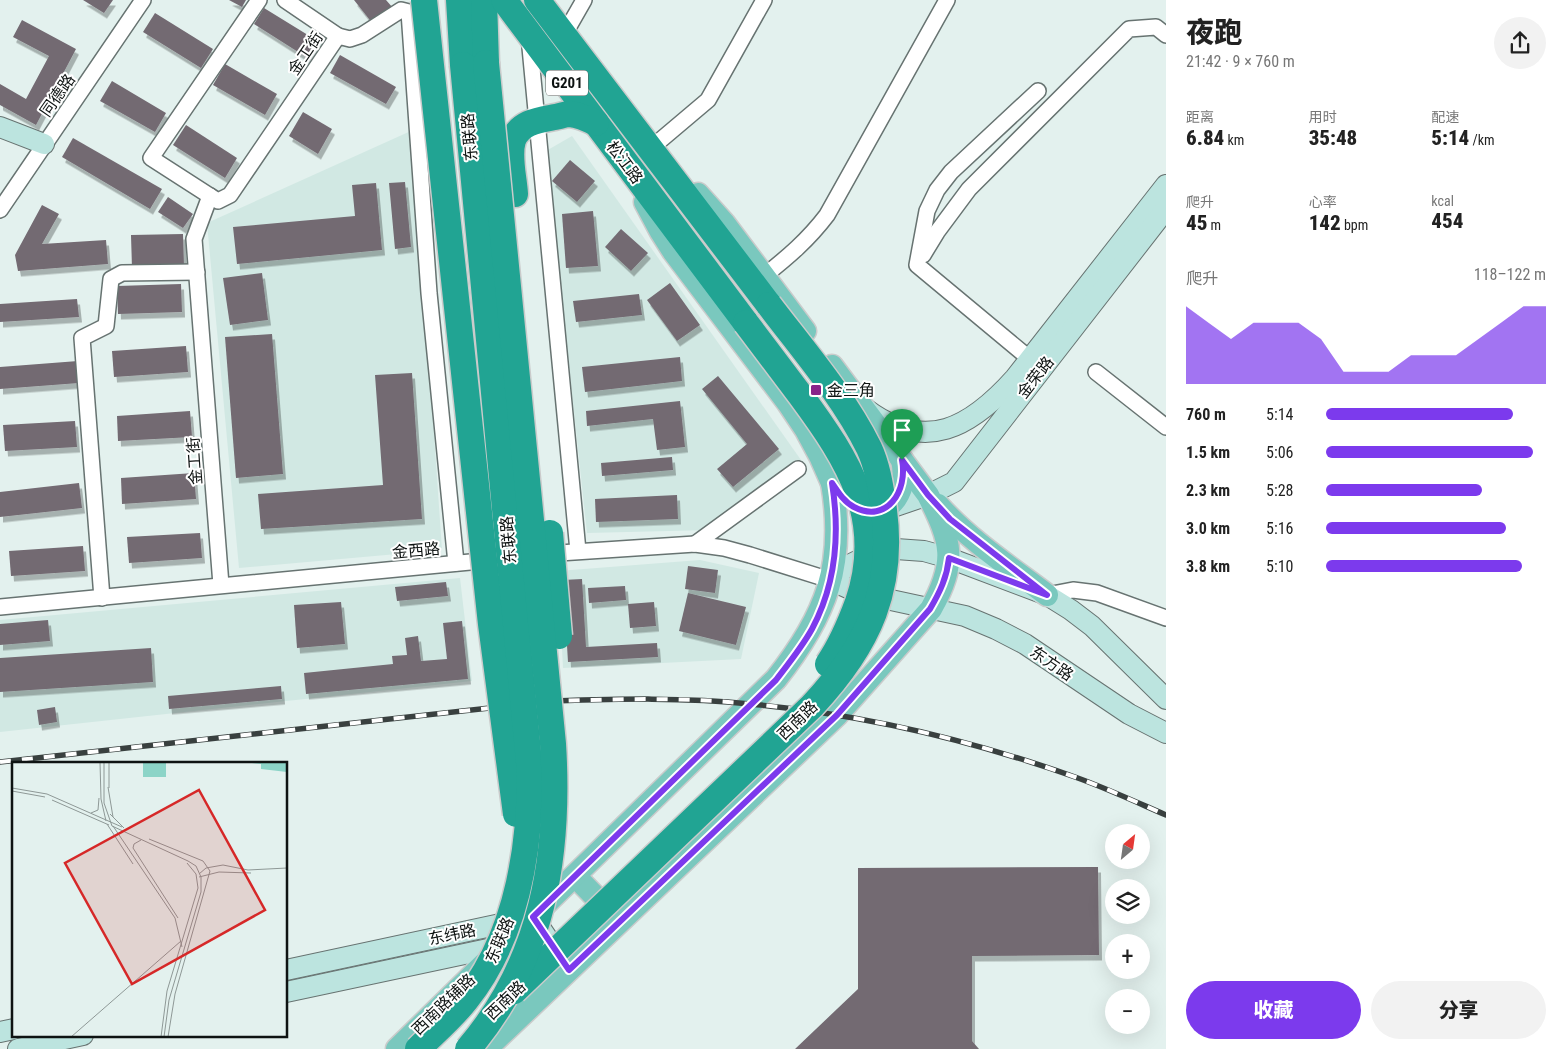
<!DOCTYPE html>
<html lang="zh">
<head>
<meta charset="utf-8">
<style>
	body { margin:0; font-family:"Roboto Condensed","Noto Sans SC",sans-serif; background:#f2f2f2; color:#222; height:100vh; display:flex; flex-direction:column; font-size:19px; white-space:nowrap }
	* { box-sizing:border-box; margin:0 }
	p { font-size:16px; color:#767676 }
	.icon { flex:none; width:28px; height:28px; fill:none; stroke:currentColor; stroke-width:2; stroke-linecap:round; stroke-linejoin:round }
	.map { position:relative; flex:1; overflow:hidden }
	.panel { display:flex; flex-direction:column; background:#fff; width:400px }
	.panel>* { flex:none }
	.needle { width:32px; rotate:29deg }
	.tools { position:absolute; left:1105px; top:824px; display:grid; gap:10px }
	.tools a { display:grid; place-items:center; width:45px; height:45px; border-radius:50%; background:#fff; box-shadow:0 5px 20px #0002; font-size:25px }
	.pin { position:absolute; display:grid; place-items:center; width:42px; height:42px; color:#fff; margin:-51px -21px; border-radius:50% 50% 50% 0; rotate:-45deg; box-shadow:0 0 5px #0007 }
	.pin .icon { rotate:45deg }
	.round { display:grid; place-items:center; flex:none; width:52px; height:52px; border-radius:26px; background:#f2f2f2 }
	.head { display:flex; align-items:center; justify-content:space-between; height:85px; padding:0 20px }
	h1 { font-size:28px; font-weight:800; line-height:38px }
	.metrics { display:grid; grid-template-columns:repeat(3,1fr); gap:8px; height:85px; padding:5px 20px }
	.metrics div { display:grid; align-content:center }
	.metrics b { font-size:21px; font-weight:800 }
	.metrics small { font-size:14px; font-weight:400 }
	.metrics p { font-size:14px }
	.chart { height:140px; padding:10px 20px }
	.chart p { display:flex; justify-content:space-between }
	.chart svg { width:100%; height:90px; margin-top:5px; fill:#7c3aed; opacity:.7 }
	.primary-button { display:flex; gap:10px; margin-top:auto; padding:10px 20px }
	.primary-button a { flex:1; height:58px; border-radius:30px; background:#7c3aed; color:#fff; font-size:20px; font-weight:800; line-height:58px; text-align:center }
	.primary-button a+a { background:#f2f2f2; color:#222 }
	ul { padding:0 20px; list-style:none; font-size:16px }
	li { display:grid; grid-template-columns:80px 60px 1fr; align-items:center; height:38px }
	li i { height:12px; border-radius:6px; background:#7c3aed }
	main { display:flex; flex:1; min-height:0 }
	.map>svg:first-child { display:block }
	.built { fill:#d1e8e3 }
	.building { fill:#736a72; filter:url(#shadow) }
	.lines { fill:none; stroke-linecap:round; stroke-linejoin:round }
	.street-casing { stroke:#677371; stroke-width:18 }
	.secondary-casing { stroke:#677371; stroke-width:22 }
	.primary-casing { stroke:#cacbcb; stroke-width:25 }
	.highway-casing { stroke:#cacbcb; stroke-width:29 }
	.street { stroke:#fff; stroke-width:15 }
	.secondary { stroke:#bce4df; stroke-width:20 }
	.primary { stroke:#7ac8be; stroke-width:22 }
	.highway { stroke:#21a493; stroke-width:26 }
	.rail-casing { stroke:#39403f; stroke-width:5.5 }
	.rail { stroke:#fff; stroke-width:4; stroke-dasharray:11; stroke-linecap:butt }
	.highway-bridge-casing { stroke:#cacbcb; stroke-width:29; stroke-linecap:butt }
	.highway-bridge { stroke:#21a493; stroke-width:26 }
	.route-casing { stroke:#fff; stroke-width:10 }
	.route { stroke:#7c3aed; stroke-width:6 }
	.poi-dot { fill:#89238a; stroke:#fff; stroke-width:2 }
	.labels { text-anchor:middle; stroke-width:4; stroke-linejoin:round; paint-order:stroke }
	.shield { fill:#fff; stroke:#565a59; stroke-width:1 }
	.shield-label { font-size:15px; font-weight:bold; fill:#0e1312 }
	.street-label { font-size:16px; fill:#0e1312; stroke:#fff }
	.poi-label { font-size:16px; fill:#0e1312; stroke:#fff; text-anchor:start }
	.inset-road { fill:none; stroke:#8e9896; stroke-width:1 }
	.view { fill:#d62828; fill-opacity:0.15; stroke:#d62828; stroke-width:2.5 }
	.inset-edge { fill:none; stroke:#0e1312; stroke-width:2.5 }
</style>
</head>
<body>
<main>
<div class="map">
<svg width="1166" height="1049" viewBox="0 0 1166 1049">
	<defs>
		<filter id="shadow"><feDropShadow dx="3" dy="5.5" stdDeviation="0" flood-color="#0004"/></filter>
	</defs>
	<rect width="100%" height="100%" fill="#e3f1ee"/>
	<g class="built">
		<polygon points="413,130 442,550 239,568 207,223"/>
		<polygon points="572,136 801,460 710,530 587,533 546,151"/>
		<polygon points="700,560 759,573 741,659 563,668 558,571"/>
		<polygon points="460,578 472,681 0,732 0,620"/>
	</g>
	<g class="building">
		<polygon points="83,0 113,0 104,13"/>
		<polygon points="229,0 246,0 242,7"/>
		<polygon points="354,0 386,0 393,8 373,24"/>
		<polygon points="264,8 316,40 306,57 254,24"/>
		<polygon points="155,13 213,49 201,68 143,32"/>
		<polygon points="22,20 76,49 36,125 0,105 0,84 26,99 49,56 13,37"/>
		<polygon points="340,55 396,87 386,104 330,73"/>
		<polygon points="225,64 277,94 265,115 213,85"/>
		<polygon points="112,81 166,113 155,132 100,101"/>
		<polygon points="303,112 332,129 318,154 289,136"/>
		<polygon points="186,125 237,158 225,178 173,145"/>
		<polygon points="73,138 162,189 150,209 62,157"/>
		<polygon points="570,160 595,181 577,202 552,181"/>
		<polygon points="405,182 411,247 395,249 389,183"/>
		<polygon points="376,183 382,250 237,264 233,227 355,216 352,185"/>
		<polygon points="168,197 193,214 183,228 158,212"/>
		<polygon points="42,205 59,214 42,244 106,240 108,264 18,271 15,255"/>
		<polygon points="593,211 598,266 566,268 562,214"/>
		<polygon points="621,229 648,253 631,271 605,247"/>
		<polygon points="183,234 184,267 132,268 131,235"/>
		<polygon points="262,273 268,320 230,325 223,278"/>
		<polygon points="670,283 700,325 677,341 647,300"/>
		<polygon points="181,284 182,312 118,314 117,286"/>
		<polygon points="639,294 642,315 576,322 573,301"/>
		<polygon points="77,299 79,317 0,322 0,304"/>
		<polygon points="272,334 283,474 236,478 225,337"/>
		<polygon points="186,346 188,372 114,377 112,351"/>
		<polygon points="680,357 682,381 585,392 582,367"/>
		<polygon points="78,361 79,383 0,389 0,367"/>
		<polygon points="412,373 422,519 261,529 258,494 383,485 375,375"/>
		<polygon points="718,376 779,449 733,487 717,469 747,444 702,389"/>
		<polygon points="680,401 685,447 657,450 653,419 587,426 586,411"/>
		<polygon points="190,411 192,437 118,441 117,416"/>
		<polygon points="75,421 77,447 5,451 3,425"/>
		<polygon points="672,457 673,470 602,476 601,463"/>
		<polygon points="194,473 196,499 122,504 121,478"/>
		<polygon points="79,483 82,508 0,517 0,492"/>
		<polygon points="677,495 678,519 596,522 595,499"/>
		<polygon points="200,533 202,558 129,563 127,537"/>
		<polygon points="83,546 85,571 11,576 9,551"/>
		<polygon points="688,566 718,570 715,593 685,589"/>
		<polygon points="582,579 586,647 657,643 658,657 568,662 563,580"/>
		<polygon points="446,582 448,596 397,601 395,587"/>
		<polygon points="625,586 626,600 589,603 588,588"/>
		<polygon points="688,593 746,607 736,645 679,631"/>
		<polygon points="341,602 345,644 297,648 294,605"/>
		<polygon points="654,602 656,626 630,628 628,604"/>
		<polygon points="48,620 50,641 0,645 0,624"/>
		<polygon points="462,621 468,679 306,694 304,673 393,664 392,656 407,655 405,638 418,636 421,661 447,659 443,623"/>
		<polygon points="151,648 153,682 0,692 0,658"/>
		<polygon points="281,686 282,699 169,709 168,696"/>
		<polygon points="55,707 57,722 39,725 37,710"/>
		<polygon points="1098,867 1099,955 972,956 972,1041 979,1049 795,1049 858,989 858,868"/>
	</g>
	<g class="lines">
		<defs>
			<g id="street">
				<polyline points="285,0 338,36"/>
				<polyline points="564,35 584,0"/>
				<polyline points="529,37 578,551"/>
				<polyline points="650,149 708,100 764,0"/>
				<polyline points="210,196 151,158 259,0"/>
				<polyline points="0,210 143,0"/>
				<polyline points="923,255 937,232 969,189 1129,29 1156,27 1166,35"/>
				<path d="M764 276C788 257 808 240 827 215L947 0"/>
				<polyline points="1030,359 917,265 927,211 937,190 951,172 1038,91"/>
				<polyline points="1096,372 1166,427"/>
				<polyline points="695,544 798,469"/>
				<polyline points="544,554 695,544 724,548 750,555 830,580"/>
				<polyline points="221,585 194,239 210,196 218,201 230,195 338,36 350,39 362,35 401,10 409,12 429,293 456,563"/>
				<polyline points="1047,595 1073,590 1097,593 1166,618"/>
				<polyline points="102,598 82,338 106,326 111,279 122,273 197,272"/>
				<polyline points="0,607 491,560"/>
			</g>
			<g id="secondary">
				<polyline points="0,127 44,144"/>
				<path d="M866 409C926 454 971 427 1015 378L1166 185"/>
				<polyline points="881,511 928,495 954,482 1166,209"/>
				<polyline points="1166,699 1092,626 1071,610 1047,595 949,558 924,551 896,549 871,554 851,564 830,580 850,589 877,597 965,616 996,629 1025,644 1129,714 1166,733"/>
				<polyline points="286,970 533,917 564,963"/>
				<polyline points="286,992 502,946 507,948"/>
				<polyline points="0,1032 14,1029"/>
				<polyline points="18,1049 83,1035"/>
			</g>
			<g id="primary">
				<polyline points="698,194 724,223 805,331"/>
				<polyline points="645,202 661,232 673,251 788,403 806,430 820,456 832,483 840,494"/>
				<path d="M938 505C969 540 1010 567 1047 595"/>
				<path d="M871 511C898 512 907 482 902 460"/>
				<polyline points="575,876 616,918"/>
				<path d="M397 1049 776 679C826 616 846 565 832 483"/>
				<path d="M486 1049 837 715 931 609C957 562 952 542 928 495L832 366"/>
			</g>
			<g id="highway">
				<polyline points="459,0 463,65"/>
				<polyline points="484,0 486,63"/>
				<polyline points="504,0 746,323"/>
				<polyline points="537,0 769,305"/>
				<path d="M515 194C514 177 508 156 513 140 520 122 539 120 555 117 560 116 566 114 570 114 579 115 588 119 596 123"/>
			</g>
		</defs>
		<use href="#street" class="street-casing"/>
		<use href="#secondary" class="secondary-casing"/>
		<use href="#primary" class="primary-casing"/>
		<use href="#highway" class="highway-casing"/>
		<use href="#street" class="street"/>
		<use href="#secondary" class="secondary"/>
		<use href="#primary" class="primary"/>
		<use href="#highway" class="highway"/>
		<defs>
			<path id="rail" d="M0 762 553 701C619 699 685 697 750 704 861 714 971 740 1075 777 1106 788 1136 802 1166 815"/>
		</defs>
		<use href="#rail" class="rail-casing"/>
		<use href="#rail" class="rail"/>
		<defs>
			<g id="highway-bridge">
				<polyline points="424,0 491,624 516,814"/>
				<path d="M746 323C765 348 783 372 801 396 849 461 886 519 858 602 850 624 841 645 828 664"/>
				<polyline points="550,533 559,636"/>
				<path d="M514 991 812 706C869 645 896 587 883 503 880 484 877 465 869 448 843 396 804 351 769 305"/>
				<path d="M418 1049C434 1033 452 1018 466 1000 516 937 530 851 530 773L463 65"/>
				<path d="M468 1049C543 961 560 856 553 744L486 63"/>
			</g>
		</defs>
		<use href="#highway-bridge" class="highway-bridge-casing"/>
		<use href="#highway-bridge" class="highway-bridge"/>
	</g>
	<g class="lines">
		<defs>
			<path id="route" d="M902 460 928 495 950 519 1047 595 949 558C947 577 940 592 930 609L837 715 569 970 533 917 776 680C789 663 802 647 812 629 836 584 840 533 832 483 838 492 844 502 854 507 887 524 908 491 902 460Z"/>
		</defs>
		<use href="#route" class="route-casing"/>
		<use href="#route" class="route"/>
	</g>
	<rect class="poi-dot" x="810" y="384" width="12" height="12" rx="2.5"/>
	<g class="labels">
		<rect class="shield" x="546" y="70.5" width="42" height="25" rx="4"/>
		<g class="shield-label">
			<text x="567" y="88">G201</text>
		</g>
		<g class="street-label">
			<text transform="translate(305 53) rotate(-56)" y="6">金工街</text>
			<text transform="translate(57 95) rotate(-55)" y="6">同德路</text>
			<text transform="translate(469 137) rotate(-95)" y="6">东联路</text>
			<text transform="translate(625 162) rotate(53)" y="6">松江路</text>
			<text transform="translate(1035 377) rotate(-52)" y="6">金荣路</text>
			<text transform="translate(194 461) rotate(-94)" y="6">金工街</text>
			<text transform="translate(508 540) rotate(-95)" y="6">东联路</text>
			<text transform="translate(416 550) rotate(-5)" y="6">金西路</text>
			<text transform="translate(1052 663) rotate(34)" y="6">东方路</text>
			<text transform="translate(797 720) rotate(-44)" y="6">西南路</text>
			<text transform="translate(452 934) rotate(-12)" y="6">东纬路</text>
			<text transform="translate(499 940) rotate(-67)" y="6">东联路</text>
			<text transform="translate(505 1000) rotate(-44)" y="6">西南路</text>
			<text transform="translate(443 1004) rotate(-44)" y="6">西南路辅路</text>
		</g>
		<g class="poi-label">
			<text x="827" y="396">金三角</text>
		</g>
	</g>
	<g transform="translate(12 762)">
		<rect width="275" height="275" fill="#e3f1ee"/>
		<path d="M131 0 154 1V15H131ZM275 0V10L249 7V2L240 1Z" fill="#8cd4c7"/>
		<path class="inset-road" d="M88 0 89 37 94 59M92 0V41L100 64 176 99 184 104 189 115V130L157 238 152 275M96 25 101 55M0 26 35 32 110 65M97 26V0M0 29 33 35M40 38 97 63M79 51 86 48 87 36M98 52 112 66M95 62 121 102M101 64 163 156 170 185M137 77 191 99 198 109 163 232 156 275M129 78 122 82 121 86 166 156M187 112 194 106 211 103 236 108 275 106M187 115 207 110 239 111M59 275 169 179M149 275 155 229 186 126 184 112 175 101"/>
		<path class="view" d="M187 28 253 148 120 222 53 101Z"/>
		<rect width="275" height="275" class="inset-edge"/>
	</g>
</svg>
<div class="tools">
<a><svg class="needle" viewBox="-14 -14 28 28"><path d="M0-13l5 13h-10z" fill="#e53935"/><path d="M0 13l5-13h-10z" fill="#767676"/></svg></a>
<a><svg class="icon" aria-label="layers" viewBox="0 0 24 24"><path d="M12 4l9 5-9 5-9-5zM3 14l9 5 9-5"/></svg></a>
<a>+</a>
<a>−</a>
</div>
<div class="pin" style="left:902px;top:460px;background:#1e9e55"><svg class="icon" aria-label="arrive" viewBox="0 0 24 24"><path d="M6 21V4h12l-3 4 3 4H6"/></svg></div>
</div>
<section class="panel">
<div class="head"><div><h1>夜跑</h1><p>21:42 · 9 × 760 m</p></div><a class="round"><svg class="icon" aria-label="share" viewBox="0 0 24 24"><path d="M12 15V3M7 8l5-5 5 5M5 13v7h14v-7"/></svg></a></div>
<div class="metrics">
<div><p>距离</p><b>6.84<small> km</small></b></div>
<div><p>用时</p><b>35:48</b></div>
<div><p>配速</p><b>5:14<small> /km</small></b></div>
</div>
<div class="metrics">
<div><p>爬升</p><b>45<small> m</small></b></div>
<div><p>心率</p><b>142<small> bpm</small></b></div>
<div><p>kcal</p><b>454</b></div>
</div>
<div class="chart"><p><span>爬升</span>118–122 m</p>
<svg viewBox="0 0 160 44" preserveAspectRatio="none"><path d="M0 44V6L10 14L20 22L30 14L40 14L50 14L60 22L70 38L80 38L90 38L100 30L110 30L120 30L130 22L140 14L150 6L160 6V44z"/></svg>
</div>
<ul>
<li><b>760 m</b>5:14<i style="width:85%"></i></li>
<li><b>1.5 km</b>5:06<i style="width:94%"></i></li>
<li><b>2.3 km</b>5:28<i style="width:71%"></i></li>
<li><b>3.0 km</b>5:16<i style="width:82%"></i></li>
<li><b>3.8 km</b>5:10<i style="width:89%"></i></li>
</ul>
<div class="primary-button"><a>收藏</a><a>分享</a></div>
</section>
</main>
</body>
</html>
